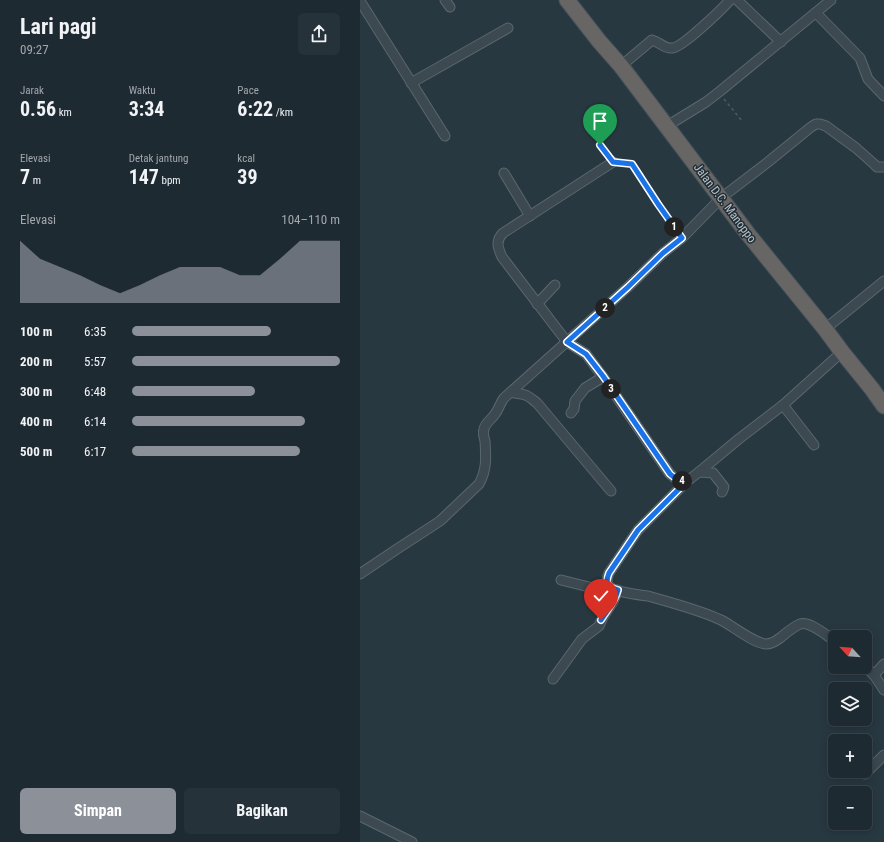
<!DOCTYPE html>
<html lang="id">
<head>
<meta charset="utf-8">
<style>
	body { margin:0; font-family:"Roboto Condensed",sans-serif; background:#263239; color:#f1f3f6; height:100vh; display:flex; flex-direction:column; font-size:15px; white-space:nowrap }
	* { box-sizing:border-box; margin:0 }
	p { font-size:13px; color:#a1a7ab }
	.icon { flex:none; width:22px; height:22px; fill:none; stroke:currentColor; stroke-width:2; stroke-linecap:round; stroke-linejoin:round }
	.map { position:relative; flex:1; overflow:hidden }
	.details { display:flex; flex-direction:column; background:#1e2a31; width:360px }
	.details>* { flex:none }
	.needle { width:26px; rotate:296deg }
	.controls { position:absolute; left:468px; top:630px; display:grid; gap:8px }
	.controls a { display:grid; place-items:center; width:44px; height:44px; border-radius:6px; background:#1e2a31; box-shadow:0 2px 10px #0003,0 0 0 1px #3c464d; font-size:20px }
	.pin { position:absolute; display:grid; place-items:center; width:34px; height:34px; color:#fff; margin:-41px -17px; border-radius:50% 50% 50% 0; rotate:-45deg; box-shadow:0 0 4px #0007 }
	.pin .icon { rotate:45deg }
	.km { position:absolute; width:20px; height:20px; margin:-10px; border-radius:50%; background:#222; color:#fff; font-size:11px; line-height:20px; text-align:center }
	.round { display:grid; place-items:center; flex:none; width:42px; height:42px; border-radius:6px; background:#263239 }
	.head { display:flex; align-items:center; justify-content:space-between; height:68px; padding:0 20px }
	h1 { font-size:22px; font-weight:700; line-height:30px }
	.metrics { display:grid; grid-template-columns:repeat(3,1fr); gap:6px; height:68px; padding:4px 20px }
	.metrics div { display:grid; align-content:center }
	.metrics b { font-size:20px; font-weight:700 }
	.metrics small { font-size:11px; font-weight:400 }
	.metrics p { font-size:11px }
	.chart { height:112px; padding:8px 20px }
	.chart p { display:flex; justify-content:space-between }
	.chart svg { width:100%; height:72px; margin-top:4px; fill:#8c9099; opacity:.7 }
	.cta { display:flex; gap:8px; margin-top:auto; padding:8px 20px }
	.cta a { flex:1; height:46px; border-radius:6px; background:#8c9099; color:#fff; font-size:16px; font-weight:700; line-height:46px; text-align:center }
	.cta a+a { background:#263239; color:#f1f3f6 }
	ul { padding:0 20px; list-style:none; font-size:13px }
	li { display:grid; grid-template-columns:64px 48px 1fr; align-items:center; height:30px }
	li i { height:10px; border-radius:5px; background:#8c9099 }
	main { display:flex; flex:1; min-height:0 }
	.map>svg:first-child { display:block }
	.lines { fill:none; stroke-linecap:round; stroke-linejoin:round }
	.minor-casing { stroke:#5a676e; stroke-width:11 }
	.trunk-casing { stroke:#47545b; stroke-width:17 }
	.path { stroke:#4a5f5d; stroke-width:1.5; stroke-dasharray:3 3; stroke-linecap:butt }
	.minor { stroke:#3c4951; stroke-width:9 }
	.trunk { stroke:#686665; stroke-width:15 }
	.route-casing { stroke:#fff; stroke-width:8 }
	.route { stroke:#1a73e8; stroke-width:5 }
	.labels { text-anchor:middle; stroke-width:3; stroke-linejoin:round; paint-order:stroke }
	.street-label { font-size:12px; fill:#b9c4cb; stroke:#212e36 }
</style>
</head>
<body>
<main>
<section class="details">
<div class="head"><div><h1>Lari pagi</h1><p>09:27</p></div><a class="round"><svg class="icon" aria-label="share" viewBox="0 0 24 24"><path d="M12 15V3M7 8l5-5 5 5M5 13v7h14v-7"/></svg></a></div>
<div class="metrics">
<div><p>Jarak</p><b>0.56<small> km</small></b></div>
<div><p>Waktu</p><b>3:34</b></div>
<div><p>Pace</p><b>6:22<small> /km</small></b></div>
</div>
<div class="metrics">
<div><p>Elevasi</p><b>7<small> m</small></b></div>
<div><p>Detak jantung</p><b>147<small> bpm</small></b></div>
<div><p>kcal</p><b>39</b></div>
</div>
<div class="chart"><p><span>Elevasi</span>104–110 m</p>
<svg viewBox="0 0 160 44" preserveAspectRatio="none"><path d="M0 44V6L10 17L20 22L30 27L40 33L50 38L60 33L70 27L80 22L90 22L100 22L110 27L120 27L130 17L140 6L150 6L160 6V44z"/></svg>
</div>
<ul>
<li><b>100 m</b>6:35<i style="width:67%"></i></li>
<li><b>200 m</b>5:57<i style="width:100%"></i></li>
<li><b>300 m</b>6:48<i style="width:59%"></i></li>
<li><b>400 m</b>6:14<i style="width:83%"></i></li>
<li><b>500 m</b>6:17<i style="width:81%"></i></li>
</ul>
<div class="cta"><a>Simpan</a><a>Bagikan</a></div>
</section>
<div class="map">
<svg width="524" height="842" viewBox="0 0 524 842">
	<rect width="100%" height="100%" fill="#283841"/>
	<g class="lines">
		<defs>
			<g id="minor">
				<polyline points="85,0 90,7"/>
				<polyline points="377,0 421,42"/>
				<polyline points="0,1 85,136"/>
				<polyline points="456,13 500,58 508,79 524,96"/>
				<path d="M261 66 292 40C300 42 304 49 312 48 322 48 362 9 370 0"/>
				<polyline points="51,83 148,28"/>
				<polyline points="307,126 346,102 359,92 471,0"/>
				<path d="M253 162 143 233C135 241 138 248 142 257L207 342 226 354 243 377 310 474 315 478 326 482 339 472 380 438 423 405 482 352"/>
				<polyline points="144,173 170,216"/>
				<polyline points="177,304 195,285"/>
				<polyline points="465,329 524,281"/>
				<path d="M151 392C155 394 160 393 165 395 169 396 173 400 177 403L251 491"/>
				<polyline points="423,405 454,445"/>
				<polyline points="211,413 214,409 215,401 225,388 243,377"/>
				<polyline points="339,472 353,473 364,487 362,492"/>
				<path d="M326 482 278 530 249 573C247 577 246 583 250 587 255 592 280 595 288 596 295 598 302 600 309 602 326 607 344 612 361 620 373 626 393 643 406 644 411 644 416 641 420 638 426 633 433 627 440 624 450 621 467 636 475 641"/>
				<path d="M0 574 37 549 80 521 119 484C127 470 126 457 125 441 124 438 123 432 124 429 125 423 132 419 135 414 139 409 140 403 144 398L268 287 303 253 322 238 361 198 408 162 451 127 456 124H460L466 126 496 148 514 164 517 167H524"/>
				<polyline points="201,580 237,589 243,589 249,586"/>
				<polyline points="505,666 514,675 524,690"/>
				<polyline points="514,675 524,664"/>
				<polyline points="193,679 222,639 239,626 243,617 253,602 258,590"/>
				<polyline points="505,774 524,755"/>
				<polyline points="0,816 52,842"/>
			</g>
			<polyline id="trunk" points="207,0 239,41 261,66 388,234 465,329 482,352 512,389 524,406"/>
		</defs>
		<use href="#minor" class="minor-casing"/>
		<use href="#trunk" class="trunk-casing"/>
		<g class="path">
			<polyline points="364,99 382,121"/>
			<polyline points="240,145 248,156"/>
			<polyline points="261,163 272,164 298,204 317,232"/>
		</g>
		<use href="#minor" class="minor"/>
		<use href="#trunk" class="trunk"/>
	</g>
	<g class="lines">
		<defs>
			<path id="route" d="M240 145 253 162 272 164 298 204 322 238 303 253 268 287 207 342 226 354 243 376 310 474 315 478 326 482 278 530 249 573C245 583 247 587 258 590 255 602 247 610 241 620"/>
		</defs>
		<use href="#route" class="route-casing"/>
		<use href="#route" class="route"/>
	</g>
	<g class="labels">
		<g class="street-label">
			<text transform="translate(365 203) rotate(53)" y="4">Jalan D.C. Manoppo</text>
		</g>
	</g>
</svg>
<div class="controls">
<a><svg class="needle" viewBox="-14 -14 28 28"><path d="M0-13l5 13h-10z" fill="#e53935"/><path d="M0 13l5-13h-10z" fill="#a1a7ab"/></svg></a>
<a><svg class="icon" aria-label="layers" viewBox="0 0 24 24"><path d="M12 4l9 5-9 5-9-5zM3 14l9 5 9-5"/></svg></a>
<a>+</a>
<a>−</a>
</div>
<div class="pin" style="left:240px;top:145px;background:#1e9e55"><svg class="icon" aria-label="arrive" viewBox="0 0 24 24"><path d="M6 21V4h12l-3 4 3 4H6"/></svg></div>
<div class="pin" style="left:241px;top:620px;background:#d93025"><svg class="icon" aria-label="check" viewBox="0 0 24 24"><path d="M5 12l5 5 9-10"/></svg></div>
<b class="km" style="left:314px;top:227px">1</b>
<b class="km" style="left:245px;top:308px">2</b>
<b class="km" style="left:251px;top:389px">3</b>
<b class="km" style="left:322px;top:481px">4</b>
</div>
</main>
</body>
</html>
